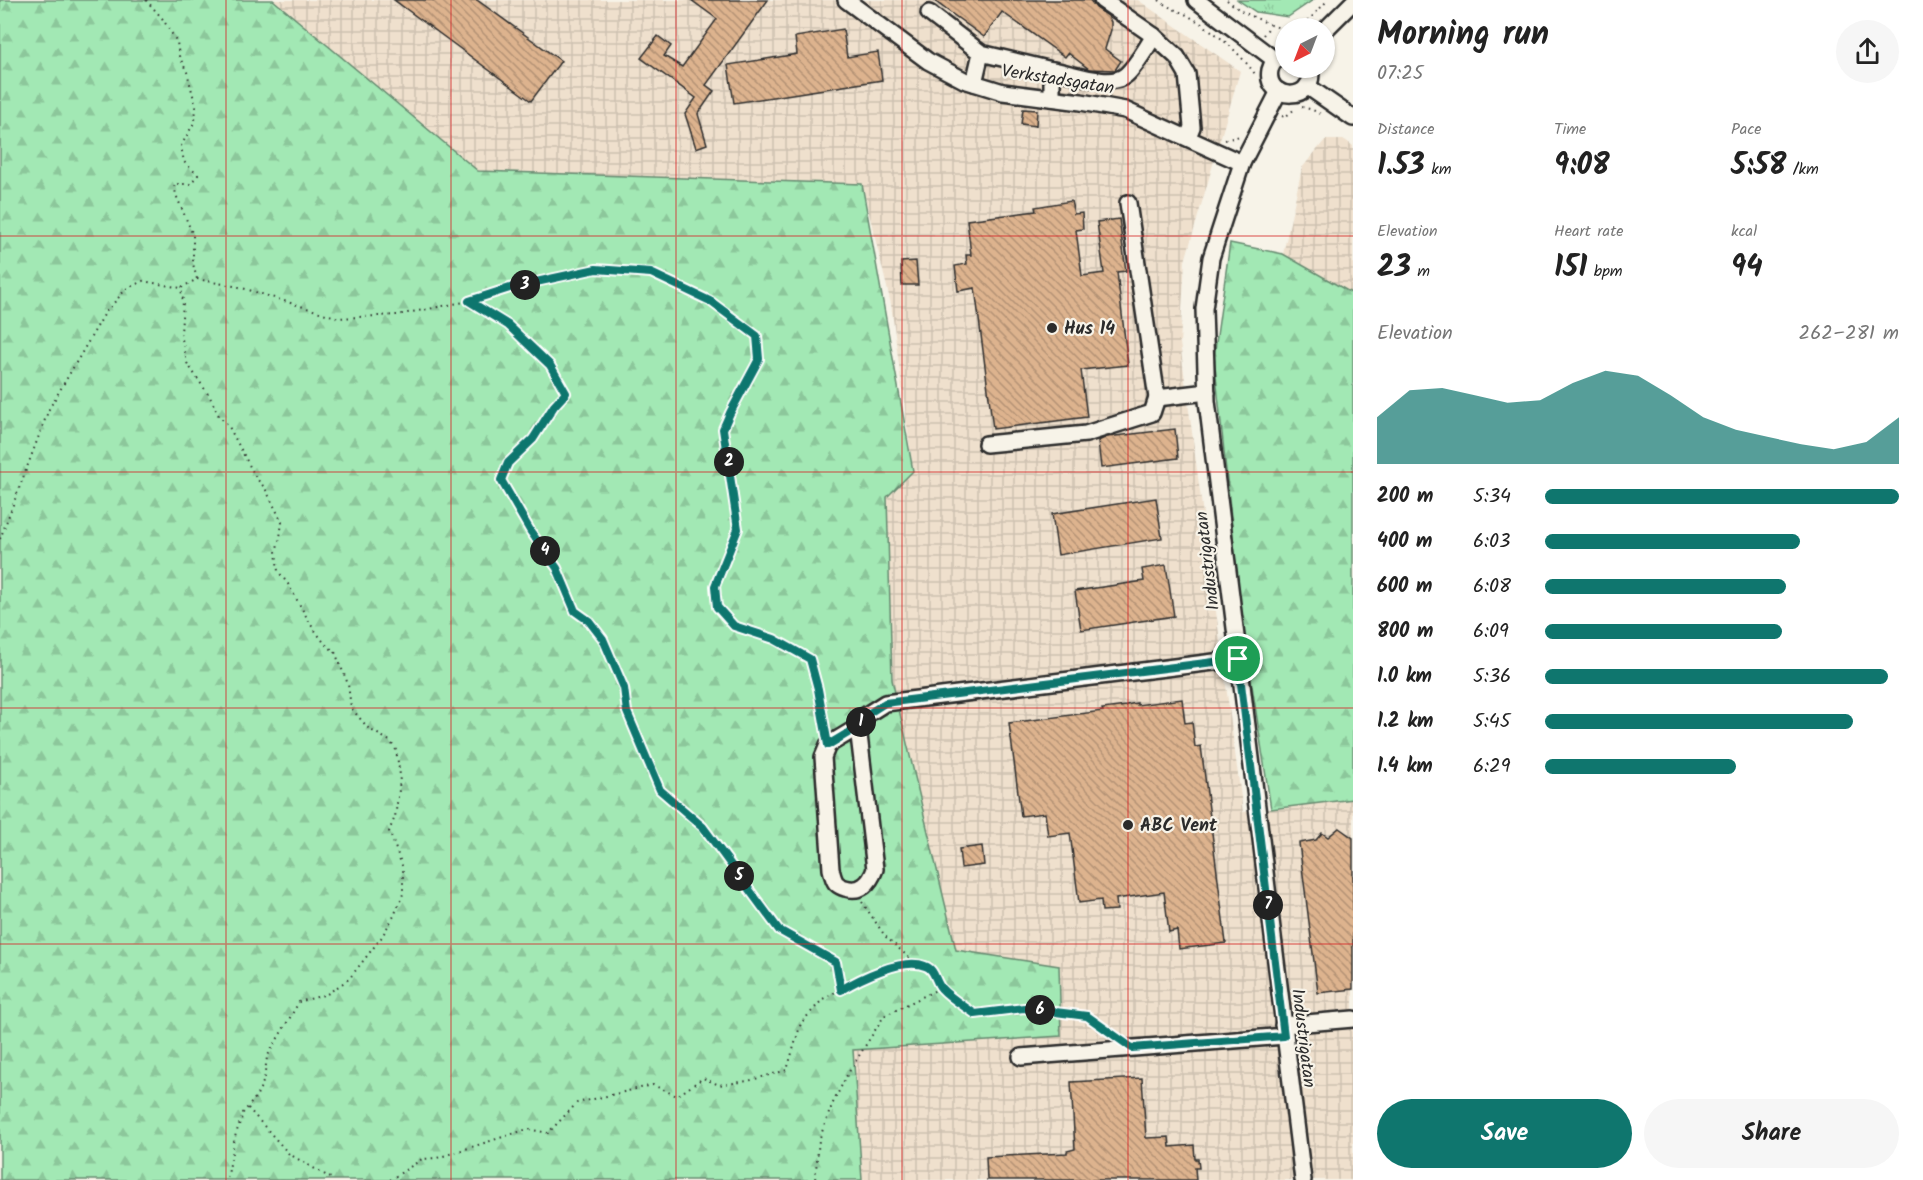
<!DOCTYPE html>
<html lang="en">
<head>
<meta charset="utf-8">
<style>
	body { margin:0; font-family:Kalam,sans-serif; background:#f6f6f6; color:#222; height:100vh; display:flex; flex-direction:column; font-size:22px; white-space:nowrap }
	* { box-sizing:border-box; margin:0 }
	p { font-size:20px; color:#767676 }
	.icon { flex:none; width:33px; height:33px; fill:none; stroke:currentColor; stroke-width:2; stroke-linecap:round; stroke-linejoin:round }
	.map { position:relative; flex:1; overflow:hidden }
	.details { display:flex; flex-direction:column; background:#fff; width:570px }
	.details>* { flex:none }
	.needle { width:39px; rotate:222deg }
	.controls { position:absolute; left:1275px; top:18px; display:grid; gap:12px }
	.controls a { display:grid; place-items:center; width:60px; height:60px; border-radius:50%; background:#fff; box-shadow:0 2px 4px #0004; font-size:30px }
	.pin { position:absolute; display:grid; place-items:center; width:51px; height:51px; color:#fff; margin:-26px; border:3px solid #fff; border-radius:50%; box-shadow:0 2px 6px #0007 }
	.km { position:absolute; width:30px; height:30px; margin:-15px; border-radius:50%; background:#222; color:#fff; font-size:16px; line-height:30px; text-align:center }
	.round { display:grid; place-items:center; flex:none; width:63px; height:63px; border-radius:32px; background:#f6f6f6 }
	.headline { display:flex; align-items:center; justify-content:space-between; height:102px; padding:0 24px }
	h1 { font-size:33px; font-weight:600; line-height:45px }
	.stats { display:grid; grid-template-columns:repeat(3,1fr); gap:9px; height:102px; padding:6px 24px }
	.stats div { display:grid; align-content:center }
	.stats b { font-size:30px; font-weight:600 }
	.stats small { font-size:16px; font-weight:400 }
	.stats p { font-size:16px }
	.chart { height:168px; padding:12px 24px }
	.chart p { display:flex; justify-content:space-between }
	.chart svg { width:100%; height:108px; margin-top:6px; fill:#0f766e; opacity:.7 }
	.button { display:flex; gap:12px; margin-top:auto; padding:12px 24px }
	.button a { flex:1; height:69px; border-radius:36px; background:#0f766e; color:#fff; font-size:24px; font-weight:600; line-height:69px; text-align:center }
	.button a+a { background:#f6f6f6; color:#222 }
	ul { padding:0 24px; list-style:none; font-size:20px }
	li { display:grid; grid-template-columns:96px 72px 1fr; align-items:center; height:45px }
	li i { height:15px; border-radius:8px; background:#0f766e }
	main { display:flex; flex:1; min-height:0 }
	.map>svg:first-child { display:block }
	.industrial { fill:url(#industrial-grid) }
	.grass { fill:url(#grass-tufts); stroke:#668a70; stroke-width:1.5 }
	.forest { fill:url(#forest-firs); stroke:#668a70; stroke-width:1.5 }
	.building { fill:url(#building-back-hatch); stroke:#2b2b2b; stroke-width:1.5 }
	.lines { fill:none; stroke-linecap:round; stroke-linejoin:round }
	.minor-casing { stroke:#2b2b2b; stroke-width:20 }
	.path { stroke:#2b2b2b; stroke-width:2; stroke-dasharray:1.5 4.5; stroke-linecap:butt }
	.minor { stroke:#f7f3e8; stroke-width:15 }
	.route-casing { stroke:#fff; stroke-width:12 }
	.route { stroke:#0f766e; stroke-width:8 }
	.grid { fill:none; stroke:#d62828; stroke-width:1.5; stroke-opacity:0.55 }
	.poi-dot { fill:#2b2b2b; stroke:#f7f3e8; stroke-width:2 }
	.labels { text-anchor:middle; stroke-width:4.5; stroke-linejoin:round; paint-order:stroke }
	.street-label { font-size:18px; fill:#2b2b2b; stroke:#f7f3e8 }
	.poi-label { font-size:18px; font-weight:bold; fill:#2b2b2b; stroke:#f7f3e8; text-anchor:start }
</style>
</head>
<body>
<main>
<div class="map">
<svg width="1353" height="1180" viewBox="0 0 1353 1180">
	<defs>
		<pattern id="industrial-grid" width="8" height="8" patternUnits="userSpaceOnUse" patternTransform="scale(1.5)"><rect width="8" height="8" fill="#efe0cd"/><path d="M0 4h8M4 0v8" fill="none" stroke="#cdc0b0"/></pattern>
		<pattern id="grass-tufts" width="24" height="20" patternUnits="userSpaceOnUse" patternTransform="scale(1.5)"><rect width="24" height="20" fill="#a2e8b4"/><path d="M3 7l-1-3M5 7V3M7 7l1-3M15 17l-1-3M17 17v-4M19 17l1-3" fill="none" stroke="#8cc79b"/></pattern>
		<pattern id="forest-firs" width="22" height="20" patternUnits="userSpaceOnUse" patternTransform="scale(1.5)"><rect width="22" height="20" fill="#a2e8b4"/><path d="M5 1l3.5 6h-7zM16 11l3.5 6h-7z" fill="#8cc79b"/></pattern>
		<pattern id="building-back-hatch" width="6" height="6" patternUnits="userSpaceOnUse" patternTransform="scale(1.5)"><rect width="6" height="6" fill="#ddb38e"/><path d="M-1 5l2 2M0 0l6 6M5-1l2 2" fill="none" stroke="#b39274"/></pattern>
	</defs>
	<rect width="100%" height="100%" fill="#f7f3e8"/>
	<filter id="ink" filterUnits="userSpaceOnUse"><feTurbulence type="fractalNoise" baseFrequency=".0167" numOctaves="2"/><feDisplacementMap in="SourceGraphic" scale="12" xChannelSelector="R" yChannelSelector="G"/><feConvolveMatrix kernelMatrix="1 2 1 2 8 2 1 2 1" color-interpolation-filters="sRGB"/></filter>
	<g filter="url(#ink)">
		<g class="industrial">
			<polygon points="273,0 1138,0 1240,71 1185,261 1180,343 1243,812 1353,799 1353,1180 862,1180 853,1050 1061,1036 1058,966 956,950 892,680 887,497 913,471 891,304 862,184 478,171"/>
			<polygon points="1325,140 1345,140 1353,146 1353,294 1283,254 1302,168"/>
		</g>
		<polygon class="grass" points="1238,0 1313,0 1288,17 1256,12"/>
		<g class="forest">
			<polygon points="0,0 273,0 478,171 862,184 913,471 887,497 892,680 956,950 1059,966 1061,1036 853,1050 862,1180 0,1180"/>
			<polygon points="1230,243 1283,254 1353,294 1353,799 1271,809 1242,621 1214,357"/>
		</g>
		<g class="building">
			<polygon points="394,0 477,0 561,61 531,101"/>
			<polygon points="691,0 768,0 706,85 714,91 698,114 707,144 696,148 685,114 696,98 641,58 658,36 671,46 664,56 682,67 717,19"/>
			<polygon points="933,0 1090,0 1096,8 1108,16 1111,22 1111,30 1105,49 1121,61 1115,70 1089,69 1068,53 1065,57 1002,12 984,37"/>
			<polygon points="843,29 847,57 878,52 882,80 734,103 728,65 797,54 795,37"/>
			<polygon points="1023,109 1037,110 1036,126 1021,124"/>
			<polygon points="1071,201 1074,214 1082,213 1083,229 1076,230 1082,276 1104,273 1097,222 1119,219 1126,271 1117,272 1128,365 1081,370 1087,417 993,429 975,288 958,291 955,266 967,264 966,255 971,255 967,220 1036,211 1035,207"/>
			<polygon points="916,261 918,285 902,285 901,262"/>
			<polygon points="1175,429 1178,458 1101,468 1098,441 1107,437"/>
			<polygon points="1156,498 1162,538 1058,555 1052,514"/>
			<polygon points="1166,565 1174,616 1081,630 1075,591 1144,581 1142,569"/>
			<polygon points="1182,699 1185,723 1192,722 1195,747 1201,746 1226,943 1179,949 1177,930 1169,932 1164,892 1116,899 1117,910 1102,911 1101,900 1079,903 1070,833 1048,836 1045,813 1021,816 1009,723 1103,711 1102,709 1126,706 1126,705 1137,703 1137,705"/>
			<polygon points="1339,828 1353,838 1353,989 1318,993 1299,843 1316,840 1322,833 1328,837"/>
			<polygon points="982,846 984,865 961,868 959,849"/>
			<polygon points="1142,1078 1146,1138 1169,1137 1170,1147 1194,1145 1195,1159 1198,1159 1199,1168 1195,1168 1196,1180 987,1180 986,1157 1067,1153 1067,1151 1075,1149 1071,1082"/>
		</g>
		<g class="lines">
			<defs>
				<g id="minor">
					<polyline points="846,0 928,61 964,80 1003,92 1081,102 1125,110 1242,163"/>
					<polyline points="1102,0 1154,36 1177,57 1187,74 1192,127 1188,137"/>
					<polyline points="1196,0 1275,60"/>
					<polyline points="929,13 981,53"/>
					<polyline points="1324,31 1353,2"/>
					<path d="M1286 54C1278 57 1272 62 1270 70 1264 102 1318 103 1310 68"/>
					<path d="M1052 70C1072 73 1111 89 1126 75 1137 65 1146 48 1154 36"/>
					<polyline points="974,83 981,53 1052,70 1052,98"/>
					<polyline points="1307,86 1353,118"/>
					<polyline points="1279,91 1242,163 1211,258 1204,309 1207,401 1303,1180"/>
					<polyline points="1128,203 1157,398 1207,392"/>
					<polyline points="986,444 1086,434 1152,413 1157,398"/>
					<path d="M858 727 875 869C870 883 861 893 845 888 841 887 839 886 836 883 833 879 832 873 831 869L823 757 828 745 858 727 863 717 885 703 1238 659"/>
					<polyline points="1283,1025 1353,1019"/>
					<polyline points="1021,1057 1285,1036"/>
				</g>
			</defs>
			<use href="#minor" class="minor-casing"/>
			<g class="path">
				<polyline points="146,0 162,18 177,42 179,56 187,72 196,107 195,121 181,146 184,162 198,175 190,184 174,184 176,195 193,235 193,264 197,279 181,288 183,301 181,334 187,363 210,397 219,416 228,425 256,478 265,488 282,522 280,538 276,551 278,571 288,584 311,625 325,644 335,652 348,684 351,708 369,729 390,741 396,750 400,775 399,790 395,817 389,831 403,868 403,894 394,916 381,938 349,979 327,994 299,1002 267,1057 264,1080 256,1097 243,1113 235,1137 227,1180"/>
				<path d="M1159 0C1169 9 1181 11 1192 18 1216 32 1239 52 1255 74"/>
				<polyline points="1227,0 1241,11 1271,25"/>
				<polyline points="1298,28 1304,25 1328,0"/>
				<polyline points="1263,35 1271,25 1286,30"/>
				<polyline points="1302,107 1313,110 1324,116"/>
				<polyline points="1282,116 1285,117 1296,108"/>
				<polyline points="1225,140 1240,136"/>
				<polyline points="197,279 239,287 339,318 397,315 469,301 513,287 596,269 652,273 710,301 757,335 759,359 730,413 723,429 738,529 715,586 717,607 734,626 774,639 810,659 818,689 825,731"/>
				<polyline points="469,301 508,325 550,365 565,393 554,406 533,439 508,463 501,480 531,532 557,569 575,611 589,621 603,639 624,688 627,712 660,790 703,827 779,930 836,962 841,990"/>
				<polyline points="0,539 49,409 105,313 126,289 143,281 181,288"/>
				<polyline points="862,902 885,936 917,965"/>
				<polyline points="941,988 975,1014 1024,1008 1087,1016 1115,1036"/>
				<polyline points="248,1108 289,1154 334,1180"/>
				<polyline points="390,1180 422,1159 437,1158 528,1129 548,1133 577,1103 653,1085 677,1096 703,1078 719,1085 748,1081 787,1070 801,1023 823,999 858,979 904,964 925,965 932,971 940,988 884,1016 847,1075 832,1105 819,1140 815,1180"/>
			</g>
			<use href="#minor" class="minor"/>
		</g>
	</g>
	<g class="lines" filter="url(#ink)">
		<defs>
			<path id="route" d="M596 269 651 273 710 301 757 336 759 359 730 413 723 429 738 529 715 586 717 607 734 626 774 639 810 659 818 689 828 745 858 727 863 717 885 703 1238 659 1284 1036 1132 1048 1087 1016 1024 1008 975 1014C964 1006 950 998 941 988 935 981 935 969 925 966 903 957 859 979 841 990L836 962 779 930 703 827 660 790 627 712 624 688 603 639 589 621 575 611 557 568 531 532 501 480 508 463 533 439 554 406 566 393 550 365 508 325 469 301 513 287Z"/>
		</defs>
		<use href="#route" class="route-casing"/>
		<use href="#route" class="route"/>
	</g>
	<path class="grid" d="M226 0V1180M451 0V1180M676 0V1180M902 0V1180M1128 0V1180M0 236H1353M0 472H1353M0 708H1353M0 944H1353"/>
	<g class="poi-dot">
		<circle cx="1052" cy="328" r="6"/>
		<circle cx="1128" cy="825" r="6"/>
	</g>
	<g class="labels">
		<g class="street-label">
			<text transform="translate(1058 79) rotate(9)" y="6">Verkstadsgatan</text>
			<text transform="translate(1207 561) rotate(-97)" y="6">Industrigatan</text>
			<text transform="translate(1304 1038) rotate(83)" y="6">Industrigatan</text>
		</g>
		<g class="poi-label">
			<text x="1064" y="334">Hus 14</text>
			<text x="1140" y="831">ABC Vent</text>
		</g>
	</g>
</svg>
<div class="controls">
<a><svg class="needle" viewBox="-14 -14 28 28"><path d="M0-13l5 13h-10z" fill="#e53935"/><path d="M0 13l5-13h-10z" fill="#767676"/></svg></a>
</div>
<div class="pin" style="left:1238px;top:659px;background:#1e9e55"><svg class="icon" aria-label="arrive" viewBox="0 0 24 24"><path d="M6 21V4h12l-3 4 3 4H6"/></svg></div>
<b class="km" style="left:861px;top:722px">1</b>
<b class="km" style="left:729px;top:462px">2</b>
<b class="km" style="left:525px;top:285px">3</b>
<b class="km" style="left:545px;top:551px">4</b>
<b class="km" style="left:739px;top:876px">5</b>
<b class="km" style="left:1040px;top:1010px">6</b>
<b class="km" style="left:1268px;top:905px">7</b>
</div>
<section class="details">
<div class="headline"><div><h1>Morning run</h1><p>07:25</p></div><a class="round"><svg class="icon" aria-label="share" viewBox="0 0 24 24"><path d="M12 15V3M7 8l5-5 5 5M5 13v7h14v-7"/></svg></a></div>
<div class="stats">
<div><p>Distance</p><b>1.53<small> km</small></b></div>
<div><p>Time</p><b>9:08</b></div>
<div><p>Pace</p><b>5:58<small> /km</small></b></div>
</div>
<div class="stats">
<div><p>Elevation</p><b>23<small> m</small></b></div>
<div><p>Heart rate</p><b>151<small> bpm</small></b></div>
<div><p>kcal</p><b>94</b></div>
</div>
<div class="chart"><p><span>Elevation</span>262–281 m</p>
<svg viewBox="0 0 160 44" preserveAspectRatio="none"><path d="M0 44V25L10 14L20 13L30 16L40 19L50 18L60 11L70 6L80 8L90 16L100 25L110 30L120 33L130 36L140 38L150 35L160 25V44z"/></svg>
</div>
<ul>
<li><b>200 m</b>5:34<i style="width:100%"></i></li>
<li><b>400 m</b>6:03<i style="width:72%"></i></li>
<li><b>600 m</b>6:08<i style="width:68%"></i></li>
<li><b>800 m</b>6:09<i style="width:67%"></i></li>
<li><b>1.0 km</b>5:36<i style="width:97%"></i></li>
<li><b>1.2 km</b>5:45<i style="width:87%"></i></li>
<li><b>1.4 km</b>6:29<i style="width:54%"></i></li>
</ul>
<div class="button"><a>Save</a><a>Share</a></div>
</section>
</main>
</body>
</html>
